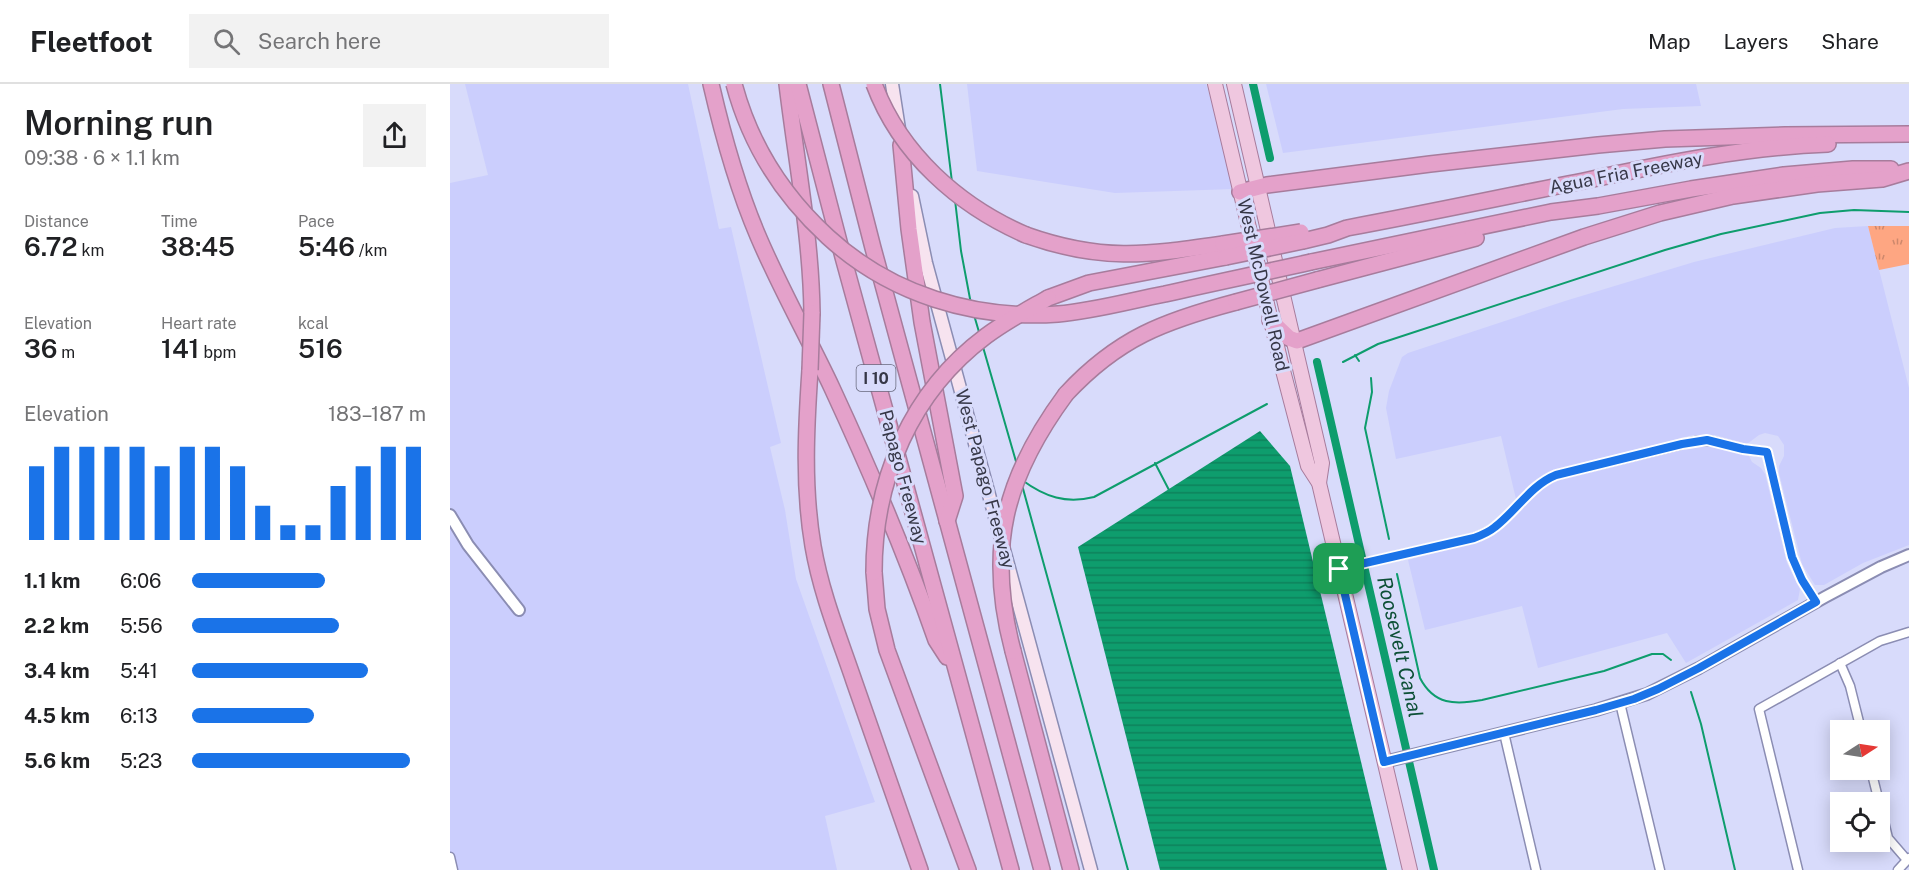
<!DOCTYPE html>
<html lang="en">
<head>
<meta charset="utf-8">
<style>
	body { margin:0; font-family:"Public Sans",sans-serif; background:#f2f2f2; color:#202124; height:100vh; display:flex; flex-direction:column; font-size:22px; white-space:nowrap }
	* { box-sizing:border-box; margin:0 }
	p { font-size:20px; color:#757577 }
	.icon { flex:none; width:33px; height:33px; fill:none; stroke:currentColor; stroke-width:2; stroke-linecap:round; stroke-linejoin:round }
	.map { position:relative; flex:1; overflow:hidden }
	.drawer { display:flex; flex-direction:column; background:#fff; width:450px }
	.drawer>* { flex:none }
	.needle { width:39px; rotate:78deg }
	.buttons { position:absolute; left:1380px; top:636px; display:grid; gap:12px }
	.buttons a { display:grid; place-items:center; width:60px; height:60px; border-radius:0px; background:#fff; box-shadow:0 3px 15px #0003; font-size:30px }
	.pin { position:absolute; display:grid; place-items:center; width:51px; height:51px; color:#fff; margin:-26px; border-radius:12px; box-shadow:0 3px 9px #0006 }
	.round { display:grid; place-items:center; flex:none; width:63px; height:63px; border-radius:0px; background:#f2f2f2 }
	.headline { display:flex; align-items:center; justify-content:space-between; height:102px; padding:0 24px }
	h1 { font-size:33px; font-weight:600; line-height:45px }
	.metrics { display:grid; grid-template-columns:repeat(3,1fr); gap:9px; height:102px; padding:6px 24px }
	.metrics div { display:grid; align-content:center }
	.metrics b { font-size:26px; font-weight:600 }
	.metrics small { font-size:16px; font-weight:400 }
	.metrics p { font-size:16px }
	.chart { height:168px; padding:12px 24px }
	.chart p { display:flex; justify-content:space-between }
	.chart svg { width:100%; height:108px; margin-top:6px; stroke:#1a73e8; stroke-width:6 }
	ul { padding:0 24px; list-style:none; font-size:20px }
	li { display:grid; grid-template-columns:96px 72px 1fr; align-items:center; height:45px }
	li i { height:15px; border-radius:8px; background:#1a73e8 }
	header { display:flex; align-items:center; gap:36px; box-sizing:border-box; height:84px; padding:0 30px; background:#fff; border-bottom:2px solid #e0e0e0 }
	header strong { font-size:28px }
	nav { display:flex; gap:33px; margin-inline-start:auto; font-size:21px }
	.search { width:420px; height:54px; background:#f2f2f2; display:flex; align-items:center; gap:15px; box-sizing:border-box; padding:0 21px; border-radius:0px; color:#757577; font-size:22px }
	main { display:flex; flex:1; min-height:0 }
	.map>svg:first-child { display:block }
	.built { fill:#cbcefd }
	.park { fill:url(#park-tufts) }
	.water { fill:url(#water-rules) }
	.lines { fill:none; stroke-linecap:round; stroke-linejoin:round }
	.stream { stroke:#0e9d6d; stroke-width:2 }
	.canal { stroke:#0e9d6d; stroke-width:8 }
	.minor-casing { stroke:#8b8db3; stroke-width:11 }
	.tertiary-casing { stroke:#8b8db3; stroke-width:14 }
	.secondary-casing { stroke:#8b8db3; stroke-width:15 }
	.primary-casing { stroke:#a77c9c; stroke-width:16 }
	.motorway-casing { stroke:#a77c9c; stroke-width:18 }
	.minor { stroke:#fff; stroke-width:8 }
	.tertiary { stroke:#fff; stroke-width:10 }
	.secondary { stroke:#f7e3ef; stroke-width:12 }
	.primary { stroke:#efc7df; stroke-width:14 }
	.motorway { stroke:#e4a1ca; stroke-width:15 }
	.motorway-bridge-casing { stroke:#a77c9c; stroke-width:18; stroke-linecap:butt }
	.motorway-bridge { stroke:#e4a1ca; stroke-width:15 }
	.route-casing { stroke:#fff; stroke-width:12 }
	.route { stroke:#1a73e8; stroke-width:8 }
	.labels { text-anchor:middle; stroke-width:6; stroke-linejoin:round; paint-order:stroke }
	.shield { fill:#d8dbfb; stroke:#67687d; stroke-width:1.5 }
	.shield-label { font-size:16px; font-weight:bold; fill:#363747 }
	.street-label { font-size:18px; fill:#363747; stroke:#d8dbfb }
	.water-label { font-size:20px; font-style:italic; fill:#0d5037; stroke:#d8dbfb }
</style>
</head>
<body>
<header>
<strong>Fleetfoot</strong>
<div class="search"><svg class="icon" aria-label="search" viewBox="0 0 24 24"><circle cx="10" cy="10" r="6"/><path d="M15 15l6 6"/></svg>Search here</div>
<nav><a>Map</a><a>Layers</a><a>Share</a></nav>
</header>
<main>
<section class="drawer">
<div class="headline"><div><h1>Morning run</h1><p>09:38 · 6 × 1.1 km</p></div><a class="round"><svg class="icon" aria-label="share" viewBox="0 0 24 24"><path d="M12 15V3M7 8l5-5 5 5M5 13v7h14v-7"/></svg></a></div>
<div class="metrics">
<div><p>Distance</p><b>6.72<small> km</small></b></div>
<div><p>Time</p><b>38:45</b></div>
<div><p>Pace</p><b>5:46<small> /km</small></b></div>
</div>
<div class="metrics">
<div><p>Elevation</p><b>36<small> m</small></b></div>
<div><p>Heart rate</p><b>141<small> bpm</small></b></div>
<div><p>kcal</p><b>516</b></div>
</div>
<div class="chart"><p><span>Elevation</span>183–187 m</p>
<svg viewBox="0 0 160 44" preserveAspectRatio="none"><path d="M5 44V14M15 44V6M25 44V6M35 44V6M45 44V6M55 44V14M65 44V6M75 44V6M85 44V14M95 44V30M105 44V38M115 44V38M125 44V22M135 44V14M145 44V6M155 44V6"/></svg>
</div>
<ul>
<li><b>1.1 km</b>6:06<i style="width:57%"></i></li>
<li><b>2.2 km</b>5:56<i style="width:63%"></i></li>
<li><b>3.4 km</b>5:41<i style="width:75%"></i></li>
<li><b>4.5 km</b>6:13<i style="width:52%"></i></li>
<li><b>5.6 km</b>5:23<i style="width:93%"></i></li>
</ul>
</section>
<div class="map">
<svg width="1459" height="786" viewBox="0 0 1459 786">
	<defs>
		<pattern id="park-tufts" width="24" height="20" patternUnits="userSpaceOnUse" patternTransform="scale(1.5)"><rect width="24" height="20" fill="#fea682"/><path d="M3 7l-1-3M5 7V3M7 7l1-3M15 17l-1-3M17 17v-4M19 17l1-3" fill="none" stroke="#ce886c"/></pattern>
		<pattern id="water-rules" width="6" height="5" patternUnits="userSpaceOnUse" patternTransform="scale(1.5)"><rect width="6" height="5" fill="#0e9d6d"/><path d="M0 2.5h6" fill="none" stroke="#0e815b"/></pattern>
	</defs>
	<rect width="100%" height="100%" fill="#d8dbfb"/>
	<g class="built">
		<polygon points="15,0 238,0 269,145 281,143 331,359 320,363 335,426 346,495 425,718 375,732 387,786 3,786 0,773 0,99 38,91"/>
		<polygon points="517,0 756,0 771,46 784,105 665,109 527,87"/>
		<polygon points="816,0 1246,0 1251,22 1173,25 833,69"/>
		<polygon points="1418,142 1459,304 1459,461 1413,479 1374,501 1365,501 1352,480 1329,389 1329,382 1334,372 1334,361 1328,352 1315,349 1309,351 1297,360 1265,351 1243,351 1107,385 1084,397 1066,415 1051,352 946,375 936,324 939,307 952,273 958,269 1115,217 1244,178 1385,144"/>
		<polygon points="1255,361 1298,370 1302,378 1311,384 1315,390 1337,479 1350,505 1348,516 1236,579 1217,549 1088,584 1072,522 975,546 958,476 1030,457 1041,453 1054,443 1093,403 1103,397 1239,362"/>
	</g>
	<polygon class="park" points="1418,142 1459,142 1459,180 1429,186"/>
	<polygon class="water" points="810,347 840,382 937,786 710,786 628,463"/>
	<g class="lines">
		<g class="stream">
			<polyline points="490,0 502,98"/>
			<polyline points="505,116 511,167 521,220"/>
			<polyline points="524,231 529,248"/>
			<polyline points="533,263 567,381"/>
			<polyline points="905,271 909,277"/>
			<polyline points="893,278 928,260 1215,166 1271,150 1370,129 1404,126 1459,128"/>
			<polyline points="921,294 922,308 915,344 939,455"/>
			<polyline points="705,379 719,406"/>
			<path d="M572 396C595 413 616 420 644 413L817 320"/>
			<polyline points="572,401 678,786"/>
			<path d="M947 490 970 594C984 621 1005 621 1032 616L1154 587 1202 570H1213L1221 576"/>
			<polyline points="1241,608 1251,640 1285,786"/>
		</g>
		<g class="canal">
			<polyline points="803,0 820,74"/>
			<polyline points="867,278 984,786"/>
		</g>
		<defs>
			<g id="minor">
				<path d="M889 485 1024 454C1032 451 1039 448 1045 443 1066 427 1081 401 1106 391L1246 357H1262L1293 365 1317 368 1342 473 1352 496 1366 518"/>
				<polyline points="1390,579 1400,602 1411,646"/>
				<polyline points="1170,619 1210,786"/>
				<polyline points="1054,649 1086,786"/>
				<polyline points="1421,686 1429,718"/>
				<polyline points="1430,721 1438,754 1457,776"/>
				<polyline points="0,773 3,786"/>
				<polyline points="1348,786 1309,625 1430,557 1459,548"/>
				<polyline points="1448,786 1459,774"/>
			</g>
			<g id="tertiary">
				<polyline points="0,431 18,461 69,526"/>
				<polyline points="934,678 1146,626 1197,610 1249,584 1375,513 1431,483 1459,471"/>
			</g>
			<g id="secondary">
				<polyline points="442,0 449,45"/>
				<polyline points="462,112 476,179 641,786"/>
			</g>
			<g id="primary">
				<polyline points="765,0 831,279 858,382 869,399 960,786"/>
				<polyline points="784,0 872,379 869,399"/>
			</g>
			<g id="motorway">
				<path d="M261 0C273 52 287 103 308 152 330 204 358 253 382 304 420 386 456 470 486 556L497 573"/>
				<path d="M337 0C346 76 361 152 362 229"/>
				<polyline points="348,0 393,173 561,786"/>
				<polyline points="381,0 423,164 592,786"/>
				<polyline points="451,61 459,145 472,238 505,412 497,437"/>
				<polyline points="790,108 817,101 980,80 1148,61 1215,55 1335,51 1459,50"/>
				<path d="M576 151C652 178 697 171 773 160"/>
				<path d="M853 157 878 151 897 144C978 129 1058 112 1138 96 1217 79 1297 63 1378 60"/>
				<polyline points="861,178 1101,128 1148,122 1241,105 1334,91 1403,85 1441,85"/>
				<polyline points="867,196 1026,154"/>
				<polyline points="598,214 639,199 776,173"/>
				<polyline points="820,236 839,254 847,257 1134,153 1210,129 1283,112 1367,100 1432,95 1459,87"/>
				<path d="M360 286C356 345 353 403 363 462 371 509 389 553 404 597 426 660 448 723 470 786"/>
				<path d="M616 310C668 254 714 237 786 218"/>
				<polyline points="424,488 427,525 437,566 518,786"/>
				<polyline points="563,567 621,786"/>
			</g>
		</defs>
		<use href="#minor" class="minor-casing"/>
		<use href="#tertiary" class="tertiary-casing"/>
		<use href="#secondary" class="secondary-casing"/>
		<use href="#primary" class="primary-casing"/>
		<use href="#motorway" class="motorway-casing"/>
		<use href="#minor" class="minor"/>
		<use href="#tertiary" class="tertiary"/>
		<use href="#secondary" class="secondary"/>
		<use href="#primary" class="primary"/>
		<use href="#motorway" class="motorway"/>
		<defs>
			<g id="motorway-bridge">
				<path d="M284 0C300 60 332 111 378 153 440 210 524 236 608 230 644 227 679 217 715 210 763 199 812 189 861 178"/>
				<path d="M424 0C450 70 509 122 576 151"/>
				<polyline points="773,160 851,148"/>
				<polyline points="776,173 853,157"/>
				<polyline points="786,218 867,196"/>
				<polyline points="360,286 362,229"/>
				<path d="M424 488C424 395 461 308 536 252 556 237 577 226 598 214"/>
				<path d="M563 567C536 465 554 394 616 310"/>
			</g>
		</defs>
		<use href="#motorway-bridge" class="motorway-bridge-casing"/>
		<use href="#motorway-bridge" class="motorway-bridge"/>
	</g>
	<g class="lines">
		<defs>
			<path id="route" d="M1257 356 1293 365 1317 368 1342 473 1352 496 1366 518 1249 584 1208 605 1184 615 1146 626 934 678 889 485 1024 454C1032 451 1039 448 1045 443 1066 427 1081 401 1106 391L1232 360Z"/>
		</defs>
		<use href="#route" class="route-casing"/>
		<use href="#route" class="route"/>
	</g>
	<g class="labels">
		<rect class="shield" x="406.5" y="281" width="39" height="26" rx="4.5"/>
		<g class="shield-label">
			<text x="426" y="300">I 10</text>
		</g>
		<g class="street-label">
			<text transform="translate(1176 89) rotate(-11)" y="6">Agua Fria Freeway</text>
			<text transform="translate(813 201) rotate(77)" y="6">West McDowell Road</text>
			<text transform="translate(453 393) rotate(75)" y="6">Papago Freeway</text>
			<text transform="translate(535 395) rotate(75)" y="6">West Papago Freeway</text>
		</g>
		<g class="water-label">
			<text transform="translate(950 563) rotate(77)" y="7">Roosevelt Canal</text>
		</g>
	</g>
</svg>
<div class="buttons">
<a><svg class="needle" viewBox="-14 -14 28 28"><path d="M0-13l5 13h-10z" fill="#e53935"/><path d="M0 13l5-13h-10z" fill="#757577"/></svg></a>
<a><svg class="icon" aria-label="locate" viewBox="0 0 24 24"><circle cx="12" cy="12" r="6"/><path d="M12 2v4M12 18v4M2 12h4M18 12h4"/></svg></a>
</div>
<div class="pin" style="left:889px;top:485px;background:#1e9e55"><svg class="icon" aria-label="arrive" viewBox="0 0 24 24"><path d="M6 21V4h12l-3 4 3 4H6"/></svg></div>
</div>
</main>
</body>
</html>
